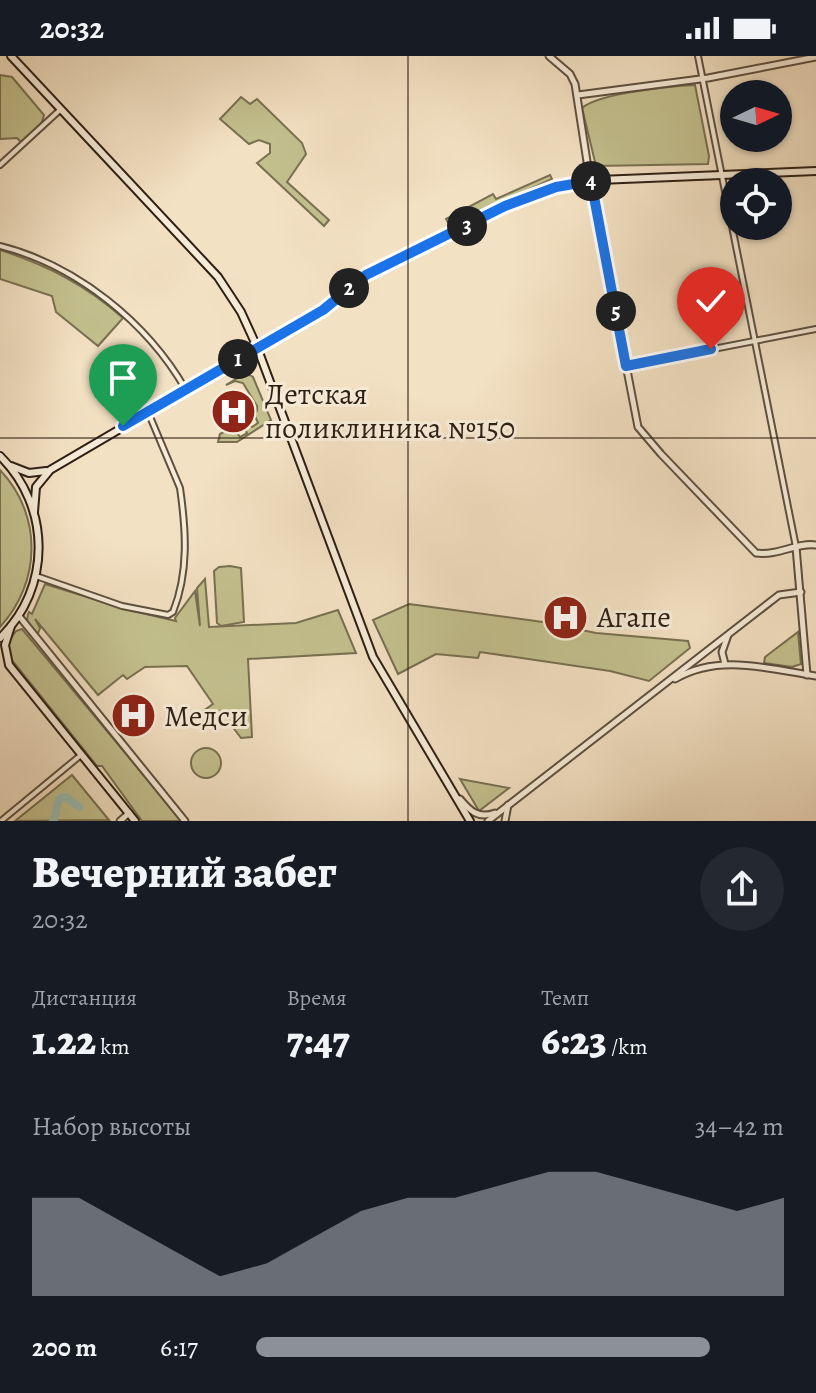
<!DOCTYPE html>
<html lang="ru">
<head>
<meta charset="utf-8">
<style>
	body { margin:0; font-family:Alegreya,serif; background:#242831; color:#f1f3f6; height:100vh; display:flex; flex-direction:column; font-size:30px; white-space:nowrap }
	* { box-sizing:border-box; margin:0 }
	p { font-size:26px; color:#9ea1a6 }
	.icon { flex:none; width:44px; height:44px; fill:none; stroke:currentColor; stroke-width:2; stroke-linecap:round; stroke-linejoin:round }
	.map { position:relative; height:765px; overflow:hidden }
	.details { display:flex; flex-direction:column; background:#171b24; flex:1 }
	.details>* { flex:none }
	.needle { width:52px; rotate:85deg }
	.fabs { position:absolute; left:720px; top:24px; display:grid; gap:16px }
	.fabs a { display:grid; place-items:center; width:72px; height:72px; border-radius:50%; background:#171b24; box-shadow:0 2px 6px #0004; font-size:40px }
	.pin { position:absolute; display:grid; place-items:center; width:68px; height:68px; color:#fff; margin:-82px -34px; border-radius:50% 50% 50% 0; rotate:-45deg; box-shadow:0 0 8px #0007 }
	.pin .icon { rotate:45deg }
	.km { position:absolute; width:40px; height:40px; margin:-20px; border-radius:50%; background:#222; color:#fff; font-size:22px; line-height:40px; text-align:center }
	.round { display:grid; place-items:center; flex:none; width:84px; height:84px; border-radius:42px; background:#242831 }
	.summary { display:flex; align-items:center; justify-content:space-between; height:136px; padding:0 32px }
	h1 { font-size:44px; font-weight:800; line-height:60px }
	.metrics { display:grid; grid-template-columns:repeat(3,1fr); gap:12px; height:136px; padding:8px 32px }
	.metrics div { display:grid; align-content:center }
	.metrics b { font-size:40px; font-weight:800 }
	.metrics small { font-size:22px; font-weight:400 }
	.metrics p { font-size:22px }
	.chart { height:224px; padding:16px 32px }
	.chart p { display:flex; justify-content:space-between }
	.chart svg { width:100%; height:144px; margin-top:8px; fill:#8c9099; opacity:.7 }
	ul { padding:0 32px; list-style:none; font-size:26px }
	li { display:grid; grid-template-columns:128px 96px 1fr; align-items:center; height:60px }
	li i { height:20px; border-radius:10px; background:#8c9099 }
	.status { display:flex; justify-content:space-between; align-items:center; height:56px; padding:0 40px; background:#171b24; direction:ltr }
	.status svg { height:22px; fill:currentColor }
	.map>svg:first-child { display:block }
	.green { fill:#c3c08e; stroke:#787051; stroke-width:2 }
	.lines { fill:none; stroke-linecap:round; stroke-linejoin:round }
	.river { stroke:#9bbeb3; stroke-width:8 }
	.minor-casing { stroke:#5e5040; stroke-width:8 }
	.tertiary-casing { stroke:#5e5040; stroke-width:9 }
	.secondary-casing { stroke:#2d1f14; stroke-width:10 }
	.minor { stroke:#f7ecd8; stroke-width:4 }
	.tertiary { stroke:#f7ecd8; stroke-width:5 }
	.secondary { stroke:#f7ecd8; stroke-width:6 }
	.route-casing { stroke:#fff; stroke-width:16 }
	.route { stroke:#1a73e8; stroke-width:10 }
	.grid { fill:none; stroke:#2d1f14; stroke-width:2; stroke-opacity:0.55 }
	.labels { text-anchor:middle; stroke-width:6; stroke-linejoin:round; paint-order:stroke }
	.poi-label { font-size:30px; fill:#2d1f14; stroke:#f7ecd8; text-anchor:start }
</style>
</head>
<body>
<div class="status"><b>20:32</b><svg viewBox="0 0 49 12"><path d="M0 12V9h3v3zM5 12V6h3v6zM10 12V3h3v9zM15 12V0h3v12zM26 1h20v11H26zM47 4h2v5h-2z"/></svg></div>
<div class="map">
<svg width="816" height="765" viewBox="0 0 816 765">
	<rect width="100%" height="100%" fill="#f3e1c3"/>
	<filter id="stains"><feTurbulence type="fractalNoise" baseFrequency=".0025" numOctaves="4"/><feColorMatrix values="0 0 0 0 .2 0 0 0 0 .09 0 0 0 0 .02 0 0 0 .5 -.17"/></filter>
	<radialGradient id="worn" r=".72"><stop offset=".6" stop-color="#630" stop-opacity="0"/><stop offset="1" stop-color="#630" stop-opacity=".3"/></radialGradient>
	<g class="green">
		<polygon points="0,19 12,21 44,59 41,69 22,87 17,82 0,83"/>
		<path d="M695 29 709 100 708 108 596 110 582 52C599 37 672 30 695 29Z"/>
		<polygon points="241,41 250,48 257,43 302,87 306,98 287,126 329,164 324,170 257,107 270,97 270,88 259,84 249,88 220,63"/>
		<polygon points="550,119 552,123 450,170 446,163 493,138 496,143"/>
		<path d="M0 194C47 209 86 229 123 262L98 290 56 256 52 240 0 223Z"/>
		<polygon points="246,317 253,321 271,364 237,386 218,386 220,378 233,371 240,381 247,377 245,373 240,375 237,370 245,363 252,371 258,367 254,358 257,355 257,350 243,327 235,325 226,329"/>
		<path d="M0 414C43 459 41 527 0 571Z"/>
		<polygon points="230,510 241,512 244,566 221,570 217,567 214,515 219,511"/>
		<path d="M205 523 209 571 296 567 338 554 356 597 248 603 252 681 241 682 220 654 221 657 203 668 196 660 213 648 187 610 145 611 127 623 123 619 98 639 35 563 40 572 37 580C31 572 24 566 29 556L32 558 45 528 129 554 176 565 175 562 195 535 200 570 197 532Z"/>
		<polygon points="409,548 543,566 596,577 688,585 690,592 649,625 610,615 480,596 478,602 436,598 398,618 373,564"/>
		<polygon points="22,573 182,765 142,765 102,710 97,710 11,603 8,586 16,575"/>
		<polygon points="798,576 801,608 792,611 764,607 765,601"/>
		<circle cx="206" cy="707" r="15"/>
		<polygon points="72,719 109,764 15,765"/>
		<polygon points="460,723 509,732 479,755"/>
	</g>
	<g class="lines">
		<path class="river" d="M53 765C59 758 54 749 60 742L66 741 79 751"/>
		<defs>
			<g id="minor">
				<polyline points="698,0 796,491"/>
				<polyline points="0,109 61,53"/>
				<path d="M0 190C76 209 147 266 186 334"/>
				<polyline points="626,310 816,273"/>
				<path d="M36 520 122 550 168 559 173 556C189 516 186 474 180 432L148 356"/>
				<polyline points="1,765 81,699"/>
			</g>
			<g id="tertiary">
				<path d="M549 0 570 18 575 28 588 112 638 371 661 398 756 497C779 500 797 486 816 489"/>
				<polyline points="578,39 708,22 816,1"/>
				<polyline points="796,491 807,619"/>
				<polyline points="19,560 185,765"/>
				<polyline points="725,608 722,596 728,579"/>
				<path d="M675 623C719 597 769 613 816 620"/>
				<path d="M460 743C470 755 478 763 495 757"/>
				<polyline points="120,765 129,757"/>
				<polyline points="488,765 779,539 801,536"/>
				<polyline points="505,765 508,749"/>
			</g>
			<g id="secondary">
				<polyline points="11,0 218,221 241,256 257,291 373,601 470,765"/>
				<path d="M0 400C51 450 52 532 0 582"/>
				<polyline points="11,410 29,417 46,415"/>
				<polyline points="34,456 36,431 50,414 323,254 366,219 505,150 556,131 599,124 816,115"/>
				<polyline points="11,570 5,589 9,609 135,765"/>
			</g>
		</defs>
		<use href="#minor" class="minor-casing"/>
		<use href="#tertiary" class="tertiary-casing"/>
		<use href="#secondary" class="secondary-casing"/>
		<use href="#minor" class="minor"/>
		<use href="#tertiary" class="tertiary"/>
		<use href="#secondary" class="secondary"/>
	</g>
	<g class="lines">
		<defs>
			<polyline id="route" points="123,370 323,254 366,219 505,150 556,131 591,125 626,310 711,293"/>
		</defs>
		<use href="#route" class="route-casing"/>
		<use href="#route" class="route"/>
	</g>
	<path class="grid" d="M408 0V765M0 382H816"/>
	<defs>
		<symbol id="hospital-disc" viewBox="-11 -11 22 22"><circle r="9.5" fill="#8f2418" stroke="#f7ecd8"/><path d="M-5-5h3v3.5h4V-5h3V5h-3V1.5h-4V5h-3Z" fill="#fff"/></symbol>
	</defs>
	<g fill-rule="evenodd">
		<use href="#hospital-disc" x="208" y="330" width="51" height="51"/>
		<use href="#hospital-disc" x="540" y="536" width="51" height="51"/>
		<use href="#hospital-disc" x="108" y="634" width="51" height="51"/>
	</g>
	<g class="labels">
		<g class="poi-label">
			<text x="265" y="348">Детская<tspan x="265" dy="34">поликлиника №150</tspan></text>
			<text x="597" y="571">Агапе</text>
			<text x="164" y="670">Медси</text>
		</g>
	</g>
	<rect width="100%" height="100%" filter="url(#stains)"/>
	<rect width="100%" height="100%" fill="url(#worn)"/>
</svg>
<div class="fabs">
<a><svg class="needle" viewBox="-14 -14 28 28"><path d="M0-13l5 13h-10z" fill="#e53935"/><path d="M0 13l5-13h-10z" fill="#9ea1a6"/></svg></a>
<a><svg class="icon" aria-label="locate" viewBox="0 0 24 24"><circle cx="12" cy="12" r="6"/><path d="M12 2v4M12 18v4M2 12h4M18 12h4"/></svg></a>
</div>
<div class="pin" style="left:123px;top:370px;background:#1e9e55"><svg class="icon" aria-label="arrive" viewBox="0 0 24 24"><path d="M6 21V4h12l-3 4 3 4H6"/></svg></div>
<div class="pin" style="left:711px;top:293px;background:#d93025"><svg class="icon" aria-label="check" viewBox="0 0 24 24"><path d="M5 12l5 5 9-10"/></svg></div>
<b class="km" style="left:238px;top:303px">1</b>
<b class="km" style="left:349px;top:232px">2</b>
<b class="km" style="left:467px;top:170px">3</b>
<b class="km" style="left:591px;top:125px">4</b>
<b class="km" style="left:616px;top:255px">5</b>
</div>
<section class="details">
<div class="summary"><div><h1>Вечерний забег</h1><p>20:32</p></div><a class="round"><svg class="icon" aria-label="share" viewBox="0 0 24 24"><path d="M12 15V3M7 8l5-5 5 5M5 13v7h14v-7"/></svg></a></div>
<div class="metrics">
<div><p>Дистанция</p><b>1.22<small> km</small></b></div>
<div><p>Время</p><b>7:47</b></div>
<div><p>Темп</p><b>6:23<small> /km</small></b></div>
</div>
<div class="chart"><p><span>Набор высоты</span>34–42 m</p>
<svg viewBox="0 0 160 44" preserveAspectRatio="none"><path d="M0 44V14L10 14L20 22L30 30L40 38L50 34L60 26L70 18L80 14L90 14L100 10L110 6L120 6L130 10L140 14L150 18L160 14V44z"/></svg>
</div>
<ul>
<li><b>200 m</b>6:17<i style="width:86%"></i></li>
</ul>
</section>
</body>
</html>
